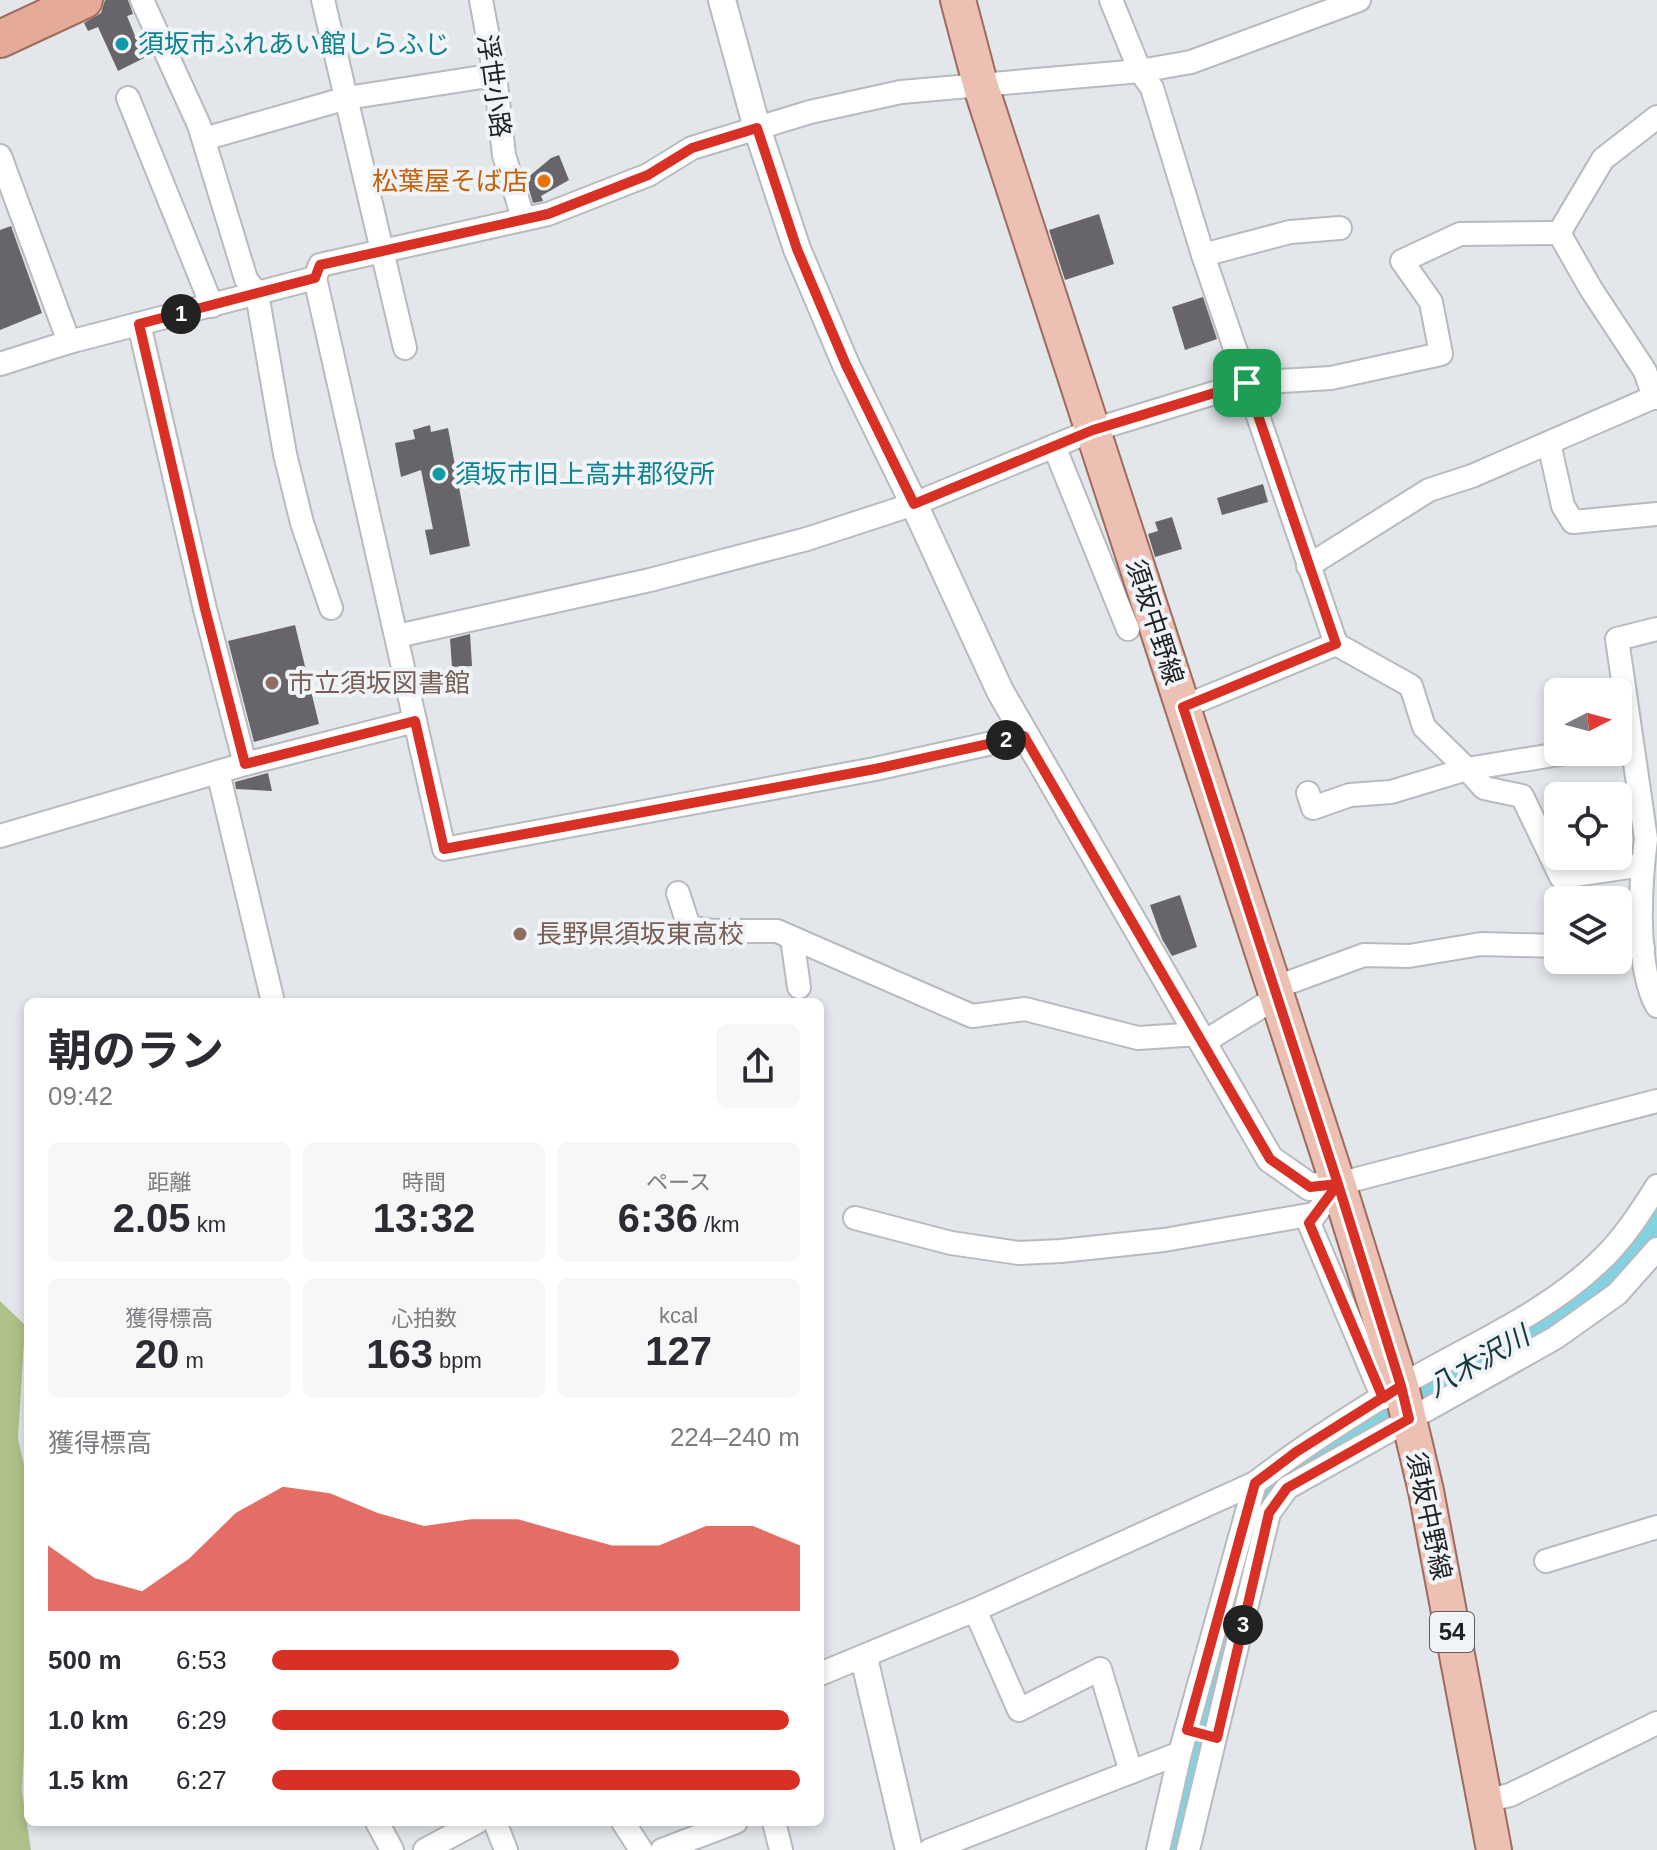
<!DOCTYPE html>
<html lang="ja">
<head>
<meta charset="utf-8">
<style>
	body { margin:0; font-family:Helvetica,"Noto Sans JP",sans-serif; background:#f7f7f7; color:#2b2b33; height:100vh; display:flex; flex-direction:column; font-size:30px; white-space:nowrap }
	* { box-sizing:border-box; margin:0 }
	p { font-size:26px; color:#7c7c81 }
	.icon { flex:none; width:44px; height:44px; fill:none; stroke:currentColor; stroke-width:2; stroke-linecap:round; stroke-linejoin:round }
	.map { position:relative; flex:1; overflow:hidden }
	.sheet { position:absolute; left:24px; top:998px; width:800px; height:828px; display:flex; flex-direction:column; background:#fff; border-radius:12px; box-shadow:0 4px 12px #0003 }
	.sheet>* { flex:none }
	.needle { width:52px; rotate:84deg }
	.controls { position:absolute; left:1544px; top:678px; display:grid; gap:16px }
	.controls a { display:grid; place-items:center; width:88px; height:88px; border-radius:12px; background:#fff; box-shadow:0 4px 12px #0003; font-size:40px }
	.pin { position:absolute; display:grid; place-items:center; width:68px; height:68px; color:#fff; margin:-34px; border-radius:16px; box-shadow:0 4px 12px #0006 }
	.km { position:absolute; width:40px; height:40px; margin:-20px; border-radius:50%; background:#222; color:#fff; font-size:22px; line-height:40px; text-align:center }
	.round { display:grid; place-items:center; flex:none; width:84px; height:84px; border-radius:12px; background:#f7f7f7 }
	.summary { display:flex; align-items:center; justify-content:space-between; height:136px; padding:0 24px }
	h1 { font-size:44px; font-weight:700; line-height:60px }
	.metrics { display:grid; grid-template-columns:repeat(3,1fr); gap:12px; height:136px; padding:8px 24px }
	.metrics div { display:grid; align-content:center; border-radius:12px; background:#f7f7f7; text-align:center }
	.metrics b { font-size:40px; font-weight:700 }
	.metrics small { font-size:22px; font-weight:400 }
	.metrics p { font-size:22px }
	.chart { height:224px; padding:16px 24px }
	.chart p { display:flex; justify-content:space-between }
	.chart svg { width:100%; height:144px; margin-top:8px; fill:#d93025; opacity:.7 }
	ul { padding:0 24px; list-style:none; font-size:26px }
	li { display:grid; grid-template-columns:128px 96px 1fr; align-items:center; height:60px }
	li i { height:20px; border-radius:10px; background:#d93025 }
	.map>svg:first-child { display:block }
	.forest { fill:#aec188 }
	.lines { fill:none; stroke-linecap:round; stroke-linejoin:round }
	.river { stroke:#83d2e2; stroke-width:34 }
	.building { fill:#676569 }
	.minor-casing { stroke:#b7babe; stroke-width:26 }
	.tertiary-casing { stroke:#b7babe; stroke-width:30 }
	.primary-casing { stroke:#9c6d5e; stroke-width:38 }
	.trunk-casing { stroke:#9c6d5e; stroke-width:40 }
	.minor { stroke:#fff; stroke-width:22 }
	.tertiary { stroke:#fff; stroke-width:26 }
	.primary { stroke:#ecc0b2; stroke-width:34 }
	.trunk { stroke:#e6ab98; stroke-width:36 }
	.route-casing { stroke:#fff; stroke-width:16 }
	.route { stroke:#d93025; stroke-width:10 }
	.culture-dot { fill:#0f9aa8; stroke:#f0f3f7; stroke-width:3 }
	.food-dot { fill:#e8710a; stroke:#f0f3f7; stroke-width:3 }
	.education-dot { fill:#8d6e63; stroke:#f0f3f7; stroke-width:3 }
	.labels { text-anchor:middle; stroke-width:8; stroke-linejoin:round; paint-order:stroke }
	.shield { fill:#f0f3f7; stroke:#5e5f61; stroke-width:2 }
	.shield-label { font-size:24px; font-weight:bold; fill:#1f2021 }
	.culture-label { font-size:26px; fill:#0d838f; stroke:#f0f3f7; text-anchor:start }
	.street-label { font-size:26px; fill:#1f2021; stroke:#f0f3f7 }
	.food-label { font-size:26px; fill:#c56008; stroke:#f0f3f7; text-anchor:end }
	.education-label { font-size:26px; fill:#785e54; stroke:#f0f3f7; text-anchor:start }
	.water-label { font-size:28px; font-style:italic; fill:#133940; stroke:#f0f3f7 }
</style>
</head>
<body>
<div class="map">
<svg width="1657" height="1850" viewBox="0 0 1657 1850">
	<rect width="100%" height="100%" fill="#e3e6ea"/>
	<polygon class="forest" points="0,1301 25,1325 18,1439 28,1482 28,1723 25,1725 22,1792 31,1850 0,1850"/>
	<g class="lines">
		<polyline class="river" points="1173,1850 1219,1655 1266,1496 1300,1466 1538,1329 1585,1298 1618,1268 1657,1216"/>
	</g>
	<g class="building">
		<polygon points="105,0 128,0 133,14 127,16 144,58 118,71 98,27 88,31 84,23 101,13"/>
		<polygon points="559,155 569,180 541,196 543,201 533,203 526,179 551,158"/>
		<polygon points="1099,214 1114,264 1065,280 1049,230"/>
		<polygon points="11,226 42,313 0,330 0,230"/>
		<polygon points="1203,297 1217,339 1185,350 1172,307"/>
		<polygon points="430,425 431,432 448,428 470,546 430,555 425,530 433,529 421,470 401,477 395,443 415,439 413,430"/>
		<polygon points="1263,484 1268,502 1222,515 1217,498"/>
		<polygon points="1172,517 1182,549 1155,557 1148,534 1158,531 1155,522"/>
		<polygon points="295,625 319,724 254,742 228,641"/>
		<polygon points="470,634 472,666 452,667 450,639"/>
		<polygon points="268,773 272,791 236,789 235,782"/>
		<polygon points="1180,895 1197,947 1172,956 1162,939 1150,905"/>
	</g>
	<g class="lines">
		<defs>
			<g id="minor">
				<polyline points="142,0 199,125 246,279 257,294 285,454 302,523 331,608"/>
				<polyline points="323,0 405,348"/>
				<polyline points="481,0 495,75 504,155 523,218"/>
				<polyline points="1111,0 1140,71 1152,88 1203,255 1336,644 1411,686 1424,727 1467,769 1572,752"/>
				<polyline points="128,98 212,306"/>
				<polyline points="1657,117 1603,159 1559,233 1591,289 1645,371 1654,397 1657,398"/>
				<polyline points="204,139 347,98 495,75"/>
				<polyline points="0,156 69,342"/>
				<polyline points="1203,255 1290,232 1340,228"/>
				<polyline points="139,324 205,609 245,764"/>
				<polyline points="0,364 69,342 315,278"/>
				<polyline points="1549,443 1563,506 1573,522 1657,514"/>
				<polyline points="1054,446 1128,629"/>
				<polyline points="1308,566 1429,490 1472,476 1654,397"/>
				<path d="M1657 629 1617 639 1646 839C1640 884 1635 966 1657 1006"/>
				<polyline points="397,636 650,580 807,539 914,504 1093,430 1247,383 1331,378 1441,354 1431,302 1402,261 1460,234 1559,233"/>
				<polyline points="1183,707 1336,644"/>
				<polyline points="1024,736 875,769 444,849 315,278 320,265 548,214 648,175 692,148 810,112 901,92 1140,71 1191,62 1359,0"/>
				<polyline points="218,772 273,1002"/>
				<polyline points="1308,793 1313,808 1350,795 1391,792 1467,769 1484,788 1522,796 1561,877 1643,865"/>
				<polyline points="0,836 245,764 415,721"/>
				<polyline points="678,893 689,927 713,931 777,931 972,1016 1025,1009 1138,1038 1199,1034"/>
				<polyline points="792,938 799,987"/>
				<polyline points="1618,947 1643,948"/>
				<polyline points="1274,988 1364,955 1409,956 1481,944 1558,946"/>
				<polyline points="1204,1042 1277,997"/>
				<polyline points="855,1218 951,1243 1019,1253 1061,1251 1164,1240 1314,1214"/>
				<polyline points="1383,1398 1309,1223 1338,1184 1657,1101"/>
				<polyline points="1546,1561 1657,1527"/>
				<polyline points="975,1610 1019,1710 1100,1669 1131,1772"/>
				<path d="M820 1674 975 1610 1255 1483C1302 1447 1352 1415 1402 1385 1468 1346 1542 1316 1598 1263 1622 1241 1640 1213 1657 1186"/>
				<polyline points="1485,1801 1510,1795 1657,1723"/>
				<polyline points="377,1822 392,1850"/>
				<polyline points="495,1822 506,1850"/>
				<polyline points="623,1822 641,1850"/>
				<polyline points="774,1822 781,1850"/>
				<polyline points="425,1850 477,1822"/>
				<polyline points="662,1850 736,1822"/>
				<polyline points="930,1850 1180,1753"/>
				<polyline points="1158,1850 1180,1753 1255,1483"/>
				<polyline points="1188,1850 1269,1513 1287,1488 1555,1338 1617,1294 1657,1249"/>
			</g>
			<g id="tertiary">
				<polyline points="722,0 757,128 797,249 846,365 914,504 1000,691 1270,1159 1310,1187 1338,1184"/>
				<polyline points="864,1658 909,1850"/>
			</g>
			<polyline id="primary" points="958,0 981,87 1338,1184 1401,1386 1426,1491 1494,1850"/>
			<polyline id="trunk" points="0,39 84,0"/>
		</defs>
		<use href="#minor" class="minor-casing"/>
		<use href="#tertiary" class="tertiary-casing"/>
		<use href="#primary" class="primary-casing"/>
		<use href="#trunk" class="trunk-casing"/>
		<use href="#minor" class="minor"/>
		<use href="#tertiary" class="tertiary"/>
		<use href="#primary" class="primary"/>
		<use href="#trunk" class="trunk"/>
	</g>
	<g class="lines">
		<defs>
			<polyline id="route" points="1247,383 1093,430 914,504 846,365 797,249 757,128 692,148 648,175 548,214 320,265 315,278 139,324 205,609 245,764 415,721 444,849 875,769 1024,736 1270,1159 1310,1187 1338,1184 1401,1386 1296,1452 1255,1483 1187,1730 1217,1738 1269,1513 1287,1488 1409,1419 1401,1386 1383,1398 1309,1223 1338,1184 1183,707 1336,644 1247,383"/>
		</defs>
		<use href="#route" class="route-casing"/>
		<use href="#route" class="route"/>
	</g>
	<g class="culture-dot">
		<circle cx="122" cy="44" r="8"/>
		<circle cx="439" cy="474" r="8"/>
	</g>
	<circle class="food-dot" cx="544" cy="181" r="8"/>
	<g class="education-dot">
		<circle cx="272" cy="683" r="8"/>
		<circle cx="520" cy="934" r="8"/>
	</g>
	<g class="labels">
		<rect class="shield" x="1430" y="1612" width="44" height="40" rx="6"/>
		<g class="shield-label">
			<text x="1452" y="1640">54</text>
		</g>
		<g class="culture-label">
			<text x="138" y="53">須坂市ふれあい館しらふじ</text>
			<text x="455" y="483">須坂市旧上高井郡役所</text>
		</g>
		<g class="street-label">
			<text transform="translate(494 86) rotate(82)" y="9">浮世小路</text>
			<text transform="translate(1155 622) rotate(72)" y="9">須坂中野線</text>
			<text transform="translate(1429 1516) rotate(78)" y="9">須坂中野線</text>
		</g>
		<g class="food-label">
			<text x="528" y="190">松葉屋そば店</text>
		</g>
		<g class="education-label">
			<text x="288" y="692">市立須坂図書館</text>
			<text x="536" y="943">長野県須坂東高校</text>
		</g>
		<g class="water-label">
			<text transform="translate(1478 1361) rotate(-30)" y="10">八木沢川</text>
		</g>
	</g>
</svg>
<div class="controls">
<a><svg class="needle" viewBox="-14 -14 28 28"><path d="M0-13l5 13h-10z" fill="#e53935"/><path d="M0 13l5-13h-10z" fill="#7c7c81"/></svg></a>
<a><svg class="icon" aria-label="locate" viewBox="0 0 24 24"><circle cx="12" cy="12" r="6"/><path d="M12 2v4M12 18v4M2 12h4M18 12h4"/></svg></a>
<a><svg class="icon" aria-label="layers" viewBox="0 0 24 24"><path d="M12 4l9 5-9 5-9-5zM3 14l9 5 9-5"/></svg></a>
</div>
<div class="pin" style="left:1247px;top:383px;background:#1e9e55"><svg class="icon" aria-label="arrive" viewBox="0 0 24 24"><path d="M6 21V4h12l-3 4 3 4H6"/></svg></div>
<b class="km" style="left:181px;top:314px">1</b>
<b class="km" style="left:1006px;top:740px">2</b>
<b class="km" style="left:1243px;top:1625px">3</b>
<section class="sheet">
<div class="summary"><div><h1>朝のラン</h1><p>09:42</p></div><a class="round"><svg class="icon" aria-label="share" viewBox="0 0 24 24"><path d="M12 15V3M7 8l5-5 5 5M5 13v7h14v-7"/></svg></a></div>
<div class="metrics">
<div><p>距離</p><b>2.05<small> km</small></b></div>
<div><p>時間</p><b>13:32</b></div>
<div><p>ペース</p><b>6:36<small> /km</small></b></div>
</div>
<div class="metrics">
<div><p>獲得標高</p><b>20<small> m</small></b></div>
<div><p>心拍数</p><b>163<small> bpm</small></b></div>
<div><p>kcal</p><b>127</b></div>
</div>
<div class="chart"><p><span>獲得標高</span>224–240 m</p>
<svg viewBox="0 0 160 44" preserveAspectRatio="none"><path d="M0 44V24L10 34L20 38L30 28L40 14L50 6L60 8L70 14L80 18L90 16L100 16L110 20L120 24L130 24L140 18L150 18L160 24V44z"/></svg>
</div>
<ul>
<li><b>500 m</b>6:53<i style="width:77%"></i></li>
<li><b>1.0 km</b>6:29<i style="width:98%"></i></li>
<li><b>1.5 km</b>6:27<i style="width:100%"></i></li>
</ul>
</section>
</div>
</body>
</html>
